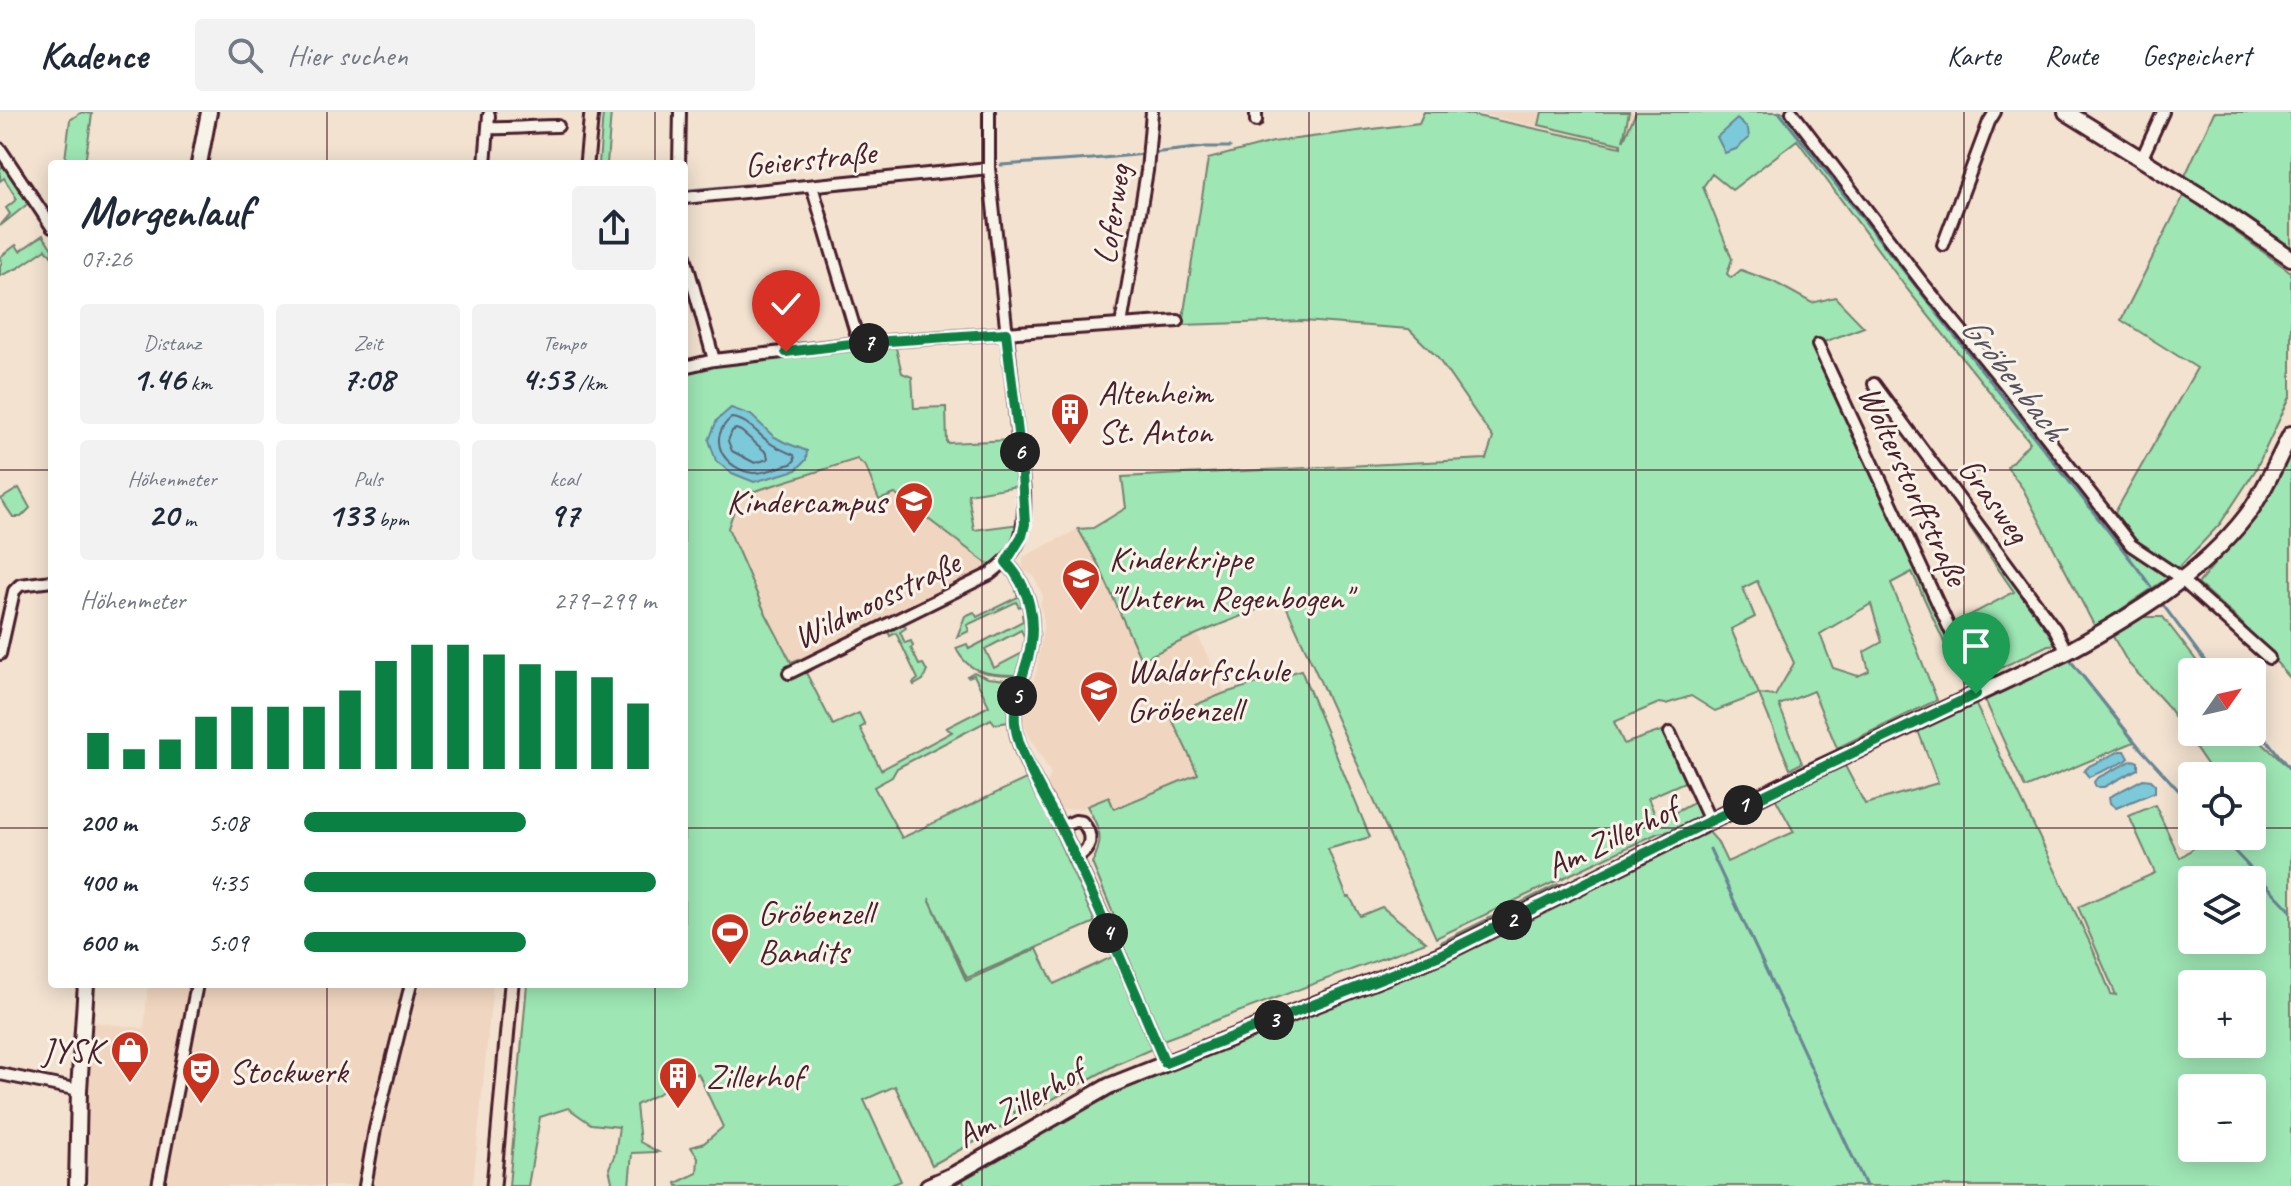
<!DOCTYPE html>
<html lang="de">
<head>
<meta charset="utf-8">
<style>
	body { margin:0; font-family:Caveat,sans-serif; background:#f2f2f3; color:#1f2937; height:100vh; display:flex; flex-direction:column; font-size:30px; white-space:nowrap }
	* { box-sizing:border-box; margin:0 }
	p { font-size:26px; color:#747a83 }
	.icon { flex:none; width:44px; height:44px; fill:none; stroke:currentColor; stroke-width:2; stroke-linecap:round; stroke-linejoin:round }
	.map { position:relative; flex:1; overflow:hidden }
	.drawer { position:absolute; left:48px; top:48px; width:640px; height:828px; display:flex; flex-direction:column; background:#fff; border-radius:8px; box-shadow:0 4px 20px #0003 }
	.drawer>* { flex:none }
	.needle { width:52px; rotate:56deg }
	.fabs { position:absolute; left:2178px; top:546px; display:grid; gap:16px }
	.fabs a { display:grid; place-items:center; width:88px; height:88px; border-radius:8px; background:#fff; box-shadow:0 4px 20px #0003; font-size:40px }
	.pin { position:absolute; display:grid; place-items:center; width:68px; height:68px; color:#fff; margin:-82px -34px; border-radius:50% 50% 50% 0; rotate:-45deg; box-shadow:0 0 8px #0007 }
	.pin .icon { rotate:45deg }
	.km { position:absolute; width:40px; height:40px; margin:-20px; border-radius:50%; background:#222; color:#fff; font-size:22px; line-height:40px; text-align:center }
	.round { display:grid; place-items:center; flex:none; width:84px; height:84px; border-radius:8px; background:#f2f2f3 }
	.overview { display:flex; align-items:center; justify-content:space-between; height:136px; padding:0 32px }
	h1 { font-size:44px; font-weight:700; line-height:60px }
	.metrics { display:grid; grid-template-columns:repeat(3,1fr); gap:12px; height:136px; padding:8px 32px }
	.metrics div { display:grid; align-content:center; border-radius:8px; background:#f2f2f3; text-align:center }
	.metrics b { font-size:34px; font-weight:700 }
	.metrics small { font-size:22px; font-weight:400 }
	.metrics p { font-size:22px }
	.chart { height:224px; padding:16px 32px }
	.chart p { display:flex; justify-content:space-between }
	.chart svg { width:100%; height:144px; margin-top:8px; stroke:#0b8043; stroke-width:6 }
	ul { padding:0 32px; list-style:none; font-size:26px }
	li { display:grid; grid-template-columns:128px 96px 1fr; align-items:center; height:60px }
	li i { height:20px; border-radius:10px; background:#0b8043 }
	header { display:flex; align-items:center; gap:48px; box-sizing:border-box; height:112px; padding:0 40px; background:#fff; border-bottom:2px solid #e0e1e3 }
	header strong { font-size:38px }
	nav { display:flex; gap:44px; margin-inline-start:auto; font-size:28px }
	.search { width:560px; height:72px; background:#f2f2f3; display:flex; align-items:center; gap:20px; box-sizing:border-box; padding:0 28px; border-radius:8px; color:#747a83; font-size:30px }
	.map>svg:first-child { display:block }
	.built { fill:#f0d6c0 }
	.green { fill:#9ee6b4; stroke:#748270; stroke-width:2; fill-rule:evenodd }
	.water { fill:#7cc9da; stroke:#688594; stroke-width:2 }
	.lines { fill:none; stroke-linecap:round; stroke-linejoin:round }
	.shore { stroke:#5e6371; stroke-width:2 }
	.stream { stroke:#688594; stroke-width:3 }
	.street-casing { stroke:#4a1f2b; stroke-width:16 }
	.secondary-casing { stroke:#4a1f2b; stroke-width:20 }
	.street { stroke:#f7f3e8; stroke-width:10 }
	.secondary { stroke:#f7f3e8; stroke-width:14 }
	.rail { stroke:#4a1f2b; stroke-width:3 }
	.route-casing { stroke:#fff; stroke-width:16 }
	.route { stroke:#0b8043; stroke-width:10 }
	.grid { fill:none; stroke:#4a1f2b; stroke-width:2; stroke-opacity:0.55 }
	.labels { text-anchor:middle; stroke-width:6; stroke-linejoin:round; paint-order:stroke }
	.street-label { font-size:34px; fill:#4a1f2b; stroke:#f7f3e8 }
	.poi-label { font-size:34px; fill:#4a1f2b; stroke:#f7f3e8; text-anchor:start }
	.water-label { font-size:36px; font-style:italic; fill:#595260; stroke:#f7f3e8 }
</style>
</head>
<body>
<header>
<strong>Kadence</strong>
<div class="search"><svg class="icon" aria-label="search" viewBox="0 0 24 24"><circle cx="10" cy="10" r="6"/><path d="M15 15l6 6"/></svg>Hier suchen</div>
<nav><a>Karte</a><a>Route</a><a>Gespeichert</a></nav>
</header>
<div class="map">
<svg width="2291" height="1074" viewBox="0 0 2291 1074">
	<rect width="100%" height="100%" fill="#f3e2d0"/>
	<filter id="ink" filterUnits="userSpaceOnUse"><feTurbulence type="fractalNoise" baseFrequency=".0125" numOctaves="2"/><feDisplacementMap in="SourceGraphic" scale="16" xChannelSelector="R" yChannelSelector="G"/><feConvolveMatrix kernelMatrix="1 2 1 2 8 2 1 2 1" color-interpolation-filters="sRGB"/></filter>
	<g filter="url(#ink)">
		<g class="built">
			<polygon points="1475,0 1636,0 1621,35"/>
			<polygon points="857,347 866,355 878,388 895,382 989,453 979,460 852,523 791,551 764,498 728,416 739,384"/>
			<polygon points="1078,417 1098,452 1141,547 1197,522 1225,581 1170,603 1199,662 1114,697 1108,685 1083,696 1059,698 1047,672 1051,662 1027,620 1020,600 1023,589 1028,585 1037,557 1044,509 1040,491 1043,484 1034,464 1023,458 1023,445"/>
			<polygon points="148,872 493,872 473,1074 89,1074 89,980 93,910 144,916"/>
		</g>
		<g class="green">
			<polygon points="82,0 92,2 85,52 69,52 65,47 70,8"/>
			<polygon points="603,0 611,0 607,52 599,52"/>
			<path d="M1424 0H1458L1621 35V32L1539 13 1542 0H1629L1623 29 1636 0H1787L1858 90 1914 170 2109 411 2197 256 2121 208 2184 83 2291 160V283L2255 359 2220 412 2172 463 2095 515 2023 377 2007 355 2030 330 1907 177 1797 28 1732 78 1712 62 1703 75 1732 147 1727 162 1731 166 1741 158 1774 170 1812 191 1835 185 1864 215 1813 234 1948 515 2014 480 1950 386 1954 385 2062 532 2048 533 1964 574 1912 460 1891 471 1937 588 1837 636 1813 579 1779 593 1802 651 1790 657 1759 582 1715 599 1691 584 1666 592 1659 591 1614 610 1624 632 1664 618 1689 668 1648 686 1658 710 1699 688 1705 702 1670 719 1658 721 1436 826 1283 487 1197 522 1141 548 1098 452 1078 417 1093 416 1126 396 1122 365 1486 347 1493 326 1437 245 1409 217 1303 209 1182 213 1208 47 1273 30 1419 11ZM1757 469 1794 551 1775 584 1759 582 1731 517 1755 505 1743 476ZM1871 492 1882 530 1864 540 1869 559 1858 564 1833 556 1820 522Z"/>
			<polygon points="2214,0 2291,0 2291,139 2185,64"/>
			<polygon points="0,44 30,90 0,114 10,102 6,96 17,87 4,66 0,69 0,57 2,55"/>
			<polygon points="43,123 52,137 52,145 46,137 18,156 0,164 0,153 2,151 0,145 16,133 20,139"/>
			<polygon points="895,232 902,261 912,265 914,296 946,295 947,331 1013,328 1018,374 968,382 974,418 1020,412 1006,440 989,453 895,382 879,388 866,355 857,347 739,384 728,416 764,498 791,550 799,547 833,613 859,601 865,613 860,616 881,658 952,620 946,616 989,594 974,563 968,565 967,564 974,560 988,566 1016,569 1009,610 995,612 991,607 897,656 892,665 874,675 902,726 1030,665 1095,810 967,866 929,786 966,869 1037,837 1054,872 1114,844 1154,936 1117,952 1031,999 1028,993 1014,1000 1017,1007 932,1053 895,974 864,988 901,1069 889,1074 677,1074 676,1071 697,1061 698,1046 691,1035 704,1031 723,1015 698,961 636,993 640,1030 658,1040 632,1041 629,1074 613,1074 609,1056 615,1042 619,1015 591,1012 568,996 540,1005 528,1074 509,1074 527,872 684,872 684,257 713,251"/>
			<polygon points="2291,329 2291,567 2239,508 2198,472 2255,402"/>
			<polygon points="19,376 30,396 21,405 13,405 1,387"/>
			<polygon points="1019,477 1027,491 1019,495 1016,490 967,513 969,519 957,525 965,504 974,500 977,505 1018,485 1016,479"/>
			<path d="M1027 501 1030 520 1024 524 1021 518 985 537 994 556 1028 538 1021 561 1018 563C990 563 968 562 956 536L967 532 969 537 1023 509 1022 503Z"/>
			<path d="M2135 505H2163L2205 560H2192V620H2246L2259 628 2291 658V1074H965L961 1065 1114 979 1693 724 1708 719 1717 729 1727 750 1794 720 1774 684 1843 650 1865 692 1938 671 1917 616 1974 589 2091 833 2111 882 2116 883 2078 795 2155 761 2129 704 2155 693 2180 746 2210 724H2252V664H2215L2165 591 2128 551 2111 521ZM2192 768H2252V828H2192ZM2192 872H2252V932H2192ZM2192 976H2252V1036H2192Z"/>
			<polygon points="904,512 906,516 900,520 905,531 911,529 913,534 911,536 919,553 923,552 927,559 923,568 914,573 913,571 918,567 896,521 890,524 888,519"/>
			<polygon points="2067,545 2134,630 2025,676 1985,588"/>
			<path d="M1301 558 1370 725 1328 737 1347 785H1350L1360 804 1382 795 1426 830 1163 928 1112 817 1118 813 1092 751C1105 727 1100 717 1087 694L1109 685 1114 697 1198 662 1170 603 1225 581Z"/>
			<polygon points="1558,772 1562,772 1565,777 1445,834 1441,830"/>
		</g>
		<g class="water">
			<polygon points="1737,7 1748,17 1749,26 1736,37 1725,41 1717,25"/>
			<polygon points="731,296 751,303 773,324 784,330 807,339 806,348 796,358 754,370 732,361 716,349 709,328 717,308"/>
			<polygon points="2120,639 2125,639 2129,646 2126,649 2089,665 2084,659 2089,654"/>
			<polygon points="2133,648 2138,650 2138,657 2104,675 2096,675 2094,670 2097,666"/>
			<polygon points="2143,667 2151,668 2155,672 2155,680 2116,696 2110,691 2109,685"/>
		</g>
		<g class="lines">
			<g class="shore">
				<path d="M731 306C748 307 756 321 770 331 777 336 785 339 794 343L795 348 791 352C780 354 764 362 753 361 725 357 705 328 731 306Z"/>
				<polygon points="736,317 741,319 767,341 768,347 755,351 732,339 728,329 732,319"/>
			</g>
			<g class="stream">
				<polyline points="1779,0 2142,462 2156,482"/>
				<polyline points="1152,41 1206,35 1230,35"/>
				<polyline points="1001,53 1092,47 1145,42"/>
				<polyline points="805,68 853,64"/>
				<polyline points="775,71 796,69"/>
				<polyline points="690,78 746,73"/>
				<polyline points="1936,365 2056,530"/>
				<polyline points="2160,489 2213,560"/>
				<polyline points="2070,548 2140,636 2192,693"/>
				<polyline points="2252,609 2291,659"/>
				<polyline points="2220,724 2291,799"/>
				<polyline points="1710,737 1866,1074"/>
			</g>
			<defs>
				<g id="street">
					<polyline points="1792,0 1921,169 2005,272 2131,433 2176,463 2269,546"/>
					<polyline points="1256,9 1256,0"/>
					<path d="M488 16C512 17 535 14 558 14"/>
					<polyline points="0,37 52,115"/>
					<polyline points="2141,48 2163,0"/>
					<polyline points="485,52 489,3"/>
					<polyline points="679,52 680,0"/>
					<polyline points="812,74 859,231"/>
					<polyline points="684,86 989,56"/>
					<polyline points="1943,133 1989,10 1995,0"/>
					<polyline points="684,141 714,248"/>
					<polyline points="1121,213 1147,59 1152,0"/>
					<polyline points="1818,233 1979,580"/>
					<polyline points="684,255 714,248 859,231 1178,209"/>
					<polyline points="1874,272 2055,517 2067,540"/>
					<path d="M1006 450C1031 476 1037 512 1028 546 1022 567 1013 589 1015 611 1017 644 1047 687 1062 717 1099 793 1132 872 1165 951"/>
					<polyline points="0,542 14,479 20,473 52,469"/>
					<path d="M789 561 990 462C1023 437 1025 420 1024 381L989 56V0"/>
					<polyline points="1670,621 1710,709"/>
					<path d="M1061 715 1075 709 1082 710C1094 723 1092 738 1075 746"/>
					<polyline points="0,962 79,978"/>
					<polyline points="158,1074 197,872"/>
					<polyline points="365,1074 375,1017 411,872"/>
				</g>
				<g id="secondary">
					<polyline points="2066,0 2204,86 2291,146"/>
					<polyline points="199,52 209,0"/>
					<polyline points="77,1074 79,978 86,872"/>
					<path d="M928 1074 953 1063 1109 974 1440 843 1800 665 2067 540C2132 504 2201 463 2247 403 2263 383 2278 346 2291 322"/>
				</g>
			</defs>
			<use href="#street" class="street-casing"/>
			<use href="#secondary" class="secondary-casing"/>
			<use href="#street" class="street"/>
			<use href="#secondary" class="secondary"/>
			<g class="rail">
				<polyline points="579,52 584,0"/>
				<polyline points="594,52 599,0"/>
				<polyline points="486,1074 504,872"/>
				<polyline points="501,1074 519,872"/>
			</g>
		</g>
	</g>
	<g class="lines" filter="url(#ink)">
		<defs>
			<path id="route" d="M786 240 859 231 1006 221 1021 346 1025 412 1022 424 1006 450C1031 476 1037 512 1028 546 1022 567 1013 589 1015 611 1018 645 1049 691 1064 722 1100 797 1133 874 1165 951L1440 843 1710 709 1976 582"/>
		</defs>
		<use href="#route" class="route-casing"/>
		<use href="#route" class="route"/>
	</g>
	<path class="grid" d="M327 0V52M655 0V52M982 0V1074M1309 0V1074M1636 0V1074M1964 0V1074M0 358H52M684 358H2291M0 716H52M684 716H2192M2252 716H2291M327 872V1074M655 872V1074"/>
	<defs>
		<symbol id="building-pin" viewBox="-11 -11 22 30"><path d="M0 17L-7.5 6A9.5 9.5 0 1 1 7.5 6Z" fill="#c8321e" stroke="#f7f3e8"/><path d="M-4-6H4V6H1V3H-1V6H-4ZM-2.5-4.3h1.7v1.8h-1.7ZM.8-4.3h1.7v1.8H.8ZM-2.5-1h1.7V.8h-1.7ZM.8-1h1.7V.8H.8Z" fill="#fff"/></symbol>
		<symbol id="school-pin" viewBox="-11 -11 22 30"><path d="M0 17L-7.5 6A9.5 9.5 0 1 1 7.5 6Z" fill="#c8321e" stroke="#f7f3e8"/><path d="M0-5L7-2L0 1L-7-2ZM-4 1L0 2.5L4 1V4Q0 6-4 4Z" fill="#fff"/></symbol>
		<symbol id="stadium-pin" viewBox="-11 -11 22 30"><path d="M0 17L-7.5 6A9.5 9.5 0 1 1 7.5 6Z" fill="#c8321e" stroke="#f7f3e8"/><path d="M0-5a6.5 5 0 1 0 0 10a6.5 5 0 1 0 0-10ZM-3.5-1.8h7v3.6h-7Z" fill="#fff"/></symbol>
		<symbol id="shop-pin" viewBox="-11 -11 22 30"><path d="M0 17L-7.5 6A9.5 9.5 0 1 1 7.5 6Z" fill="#c8321e" stroke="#f7f3e8"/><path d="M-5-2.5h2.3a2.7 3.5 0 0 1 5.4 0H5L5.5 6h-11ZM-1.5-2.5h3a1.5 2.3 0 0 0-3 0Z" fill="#fff"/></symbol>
		<symbol id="theatre-pin" viewBox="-11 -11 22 30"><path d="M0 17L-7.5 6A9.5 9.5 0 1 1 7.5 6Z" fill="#c8321e" stroke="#f7f3e8"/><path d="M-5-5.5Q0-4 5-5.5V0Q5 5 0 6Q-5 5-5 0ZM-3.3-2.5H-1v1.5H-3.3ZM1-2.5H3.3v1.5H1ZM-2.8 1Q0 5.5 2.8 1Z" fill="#fff"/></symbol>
	</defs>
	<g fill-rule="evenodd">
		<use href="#building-pin" x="1048" y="278" width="44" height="60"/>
		<use href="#school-pin" x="892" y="367" width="44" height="60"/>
		<use href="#school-pin" x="1059" y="444" width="44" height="60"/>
		<use href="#school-pin" x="1077" y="556" width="44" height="60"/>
		<use href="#stadium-pin" x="708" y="798" width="44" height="60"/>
		<use href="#shop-pin" x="108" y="916" width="44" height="60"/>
		<use href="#theatre-pin" x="179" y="937" width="44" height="60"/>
		<use href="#building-pin" x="656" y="942" width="44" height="60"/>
	</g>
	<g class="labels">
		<g class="street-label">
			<text transform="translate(810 46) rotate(-6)" y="12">Geierstraße</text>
			<text transform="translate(1111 102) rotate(-81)" y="12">Loferweg</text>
			<text transform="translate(1914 373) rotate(65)" y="12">Wolterstorffstraße</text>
			<text transform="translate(1995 388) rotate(54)" y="12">Grasweg</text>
			<text transform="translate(876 487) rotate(-26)" y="12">Wildmoosstraße</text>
			<text transform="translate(1611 725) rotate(-26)" y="12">Am Zillerhof</text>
			<text transform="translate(1019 991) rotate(-30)" y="12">Am Zillerhof</text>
		</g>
		<g class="poi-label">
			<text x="1098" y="292">Altenheim<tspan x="1098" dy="39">St. Anton</tspan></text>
			<text x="886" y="401" text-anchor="end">Kindercampus</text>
			<text x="1109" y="458">Kinderkrippe<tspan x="1109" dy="39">"Unterm Regenbogen"</tspan></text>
			<text x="1127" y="570">Waldorfschule<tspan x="1127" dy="39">Gröbenzell</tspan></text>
			<text x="758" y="812">Gröbenzell<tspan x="758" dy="39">Bandits</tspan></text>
			<text x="102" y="950" text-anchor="end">JYSK</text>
			<text x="229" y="971">Stockwerk</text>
			<text x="706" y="976">Zillerhof</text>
		</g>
		<g class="water-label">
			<text transform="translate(2015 265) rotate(52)" y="13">Gröbenbach</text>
		</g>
	</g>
</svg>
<div class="fabs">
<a><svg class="needle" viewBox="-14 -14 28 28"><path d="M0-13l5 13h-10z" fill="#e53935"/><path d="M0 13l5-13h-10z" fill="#747a83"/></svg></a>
<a><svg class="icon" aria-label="locate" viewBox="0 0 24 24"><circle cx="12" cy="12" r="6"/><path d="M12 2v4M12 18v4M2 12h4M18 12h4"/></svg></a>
<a><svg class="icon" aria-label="layers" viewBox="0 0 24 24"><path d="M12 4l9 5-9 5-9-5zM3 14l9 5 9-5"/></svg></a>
<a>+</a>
<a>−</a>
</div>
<div class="pin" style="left:1976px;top:582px;background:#1e9e55"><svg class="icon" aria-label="arrive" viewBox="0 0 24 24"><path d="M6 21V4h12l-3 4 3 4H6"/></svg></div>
<div class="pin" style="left:786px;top:240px;background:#d93025"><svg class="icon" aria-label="check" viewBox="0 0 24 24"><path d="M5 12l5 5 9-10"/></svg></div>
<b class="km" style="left:1743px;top:693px">1</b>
<b class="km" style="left:1512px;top:808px">2</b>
<b class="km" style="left:1274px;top:908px">3</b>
<b class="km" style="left:1108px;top:821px">4</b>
<b class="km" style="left:1017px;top:584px">5</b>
<b class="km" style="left:1020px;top:340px">6</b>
<b class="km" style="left:869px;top:231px">7</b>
<section class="drawer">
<div class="overview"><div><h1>Morgenlauf</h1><p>07:26</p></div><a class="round"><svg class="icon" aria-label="share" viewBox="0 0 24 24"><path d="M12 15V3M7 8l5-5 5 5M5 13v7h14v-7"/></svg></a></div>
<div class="metrics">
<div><p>Distanz</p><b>1.46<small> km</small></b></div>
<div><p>Zeit</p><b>7:08</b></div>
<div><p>Tempo</p><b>4:53<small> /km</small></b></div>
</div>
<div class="metrics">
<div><p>Höhenmeter</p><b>20<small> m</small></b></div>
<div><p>Puls</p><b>133<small> bpm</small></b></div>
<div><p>kcal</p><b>97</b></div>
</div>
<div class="chart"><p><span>Höhenmeter</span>279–299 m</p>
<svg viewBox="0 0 160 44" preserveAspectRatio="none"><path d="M5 44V33M15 44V38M25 44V35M35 44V28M45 44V25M55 44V25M65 44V25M75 44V20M85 44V11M95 44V6M105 44V6M115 44V9M125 44V12M135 44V14M145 44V16M155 44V24"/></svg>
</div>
<ul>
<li><b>200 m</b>5:08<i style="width:63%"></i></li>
<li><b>400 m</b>4:35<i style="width:100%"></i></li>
<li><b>600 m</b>5:09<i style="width:63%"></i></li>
</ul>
</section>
</div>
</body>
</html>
